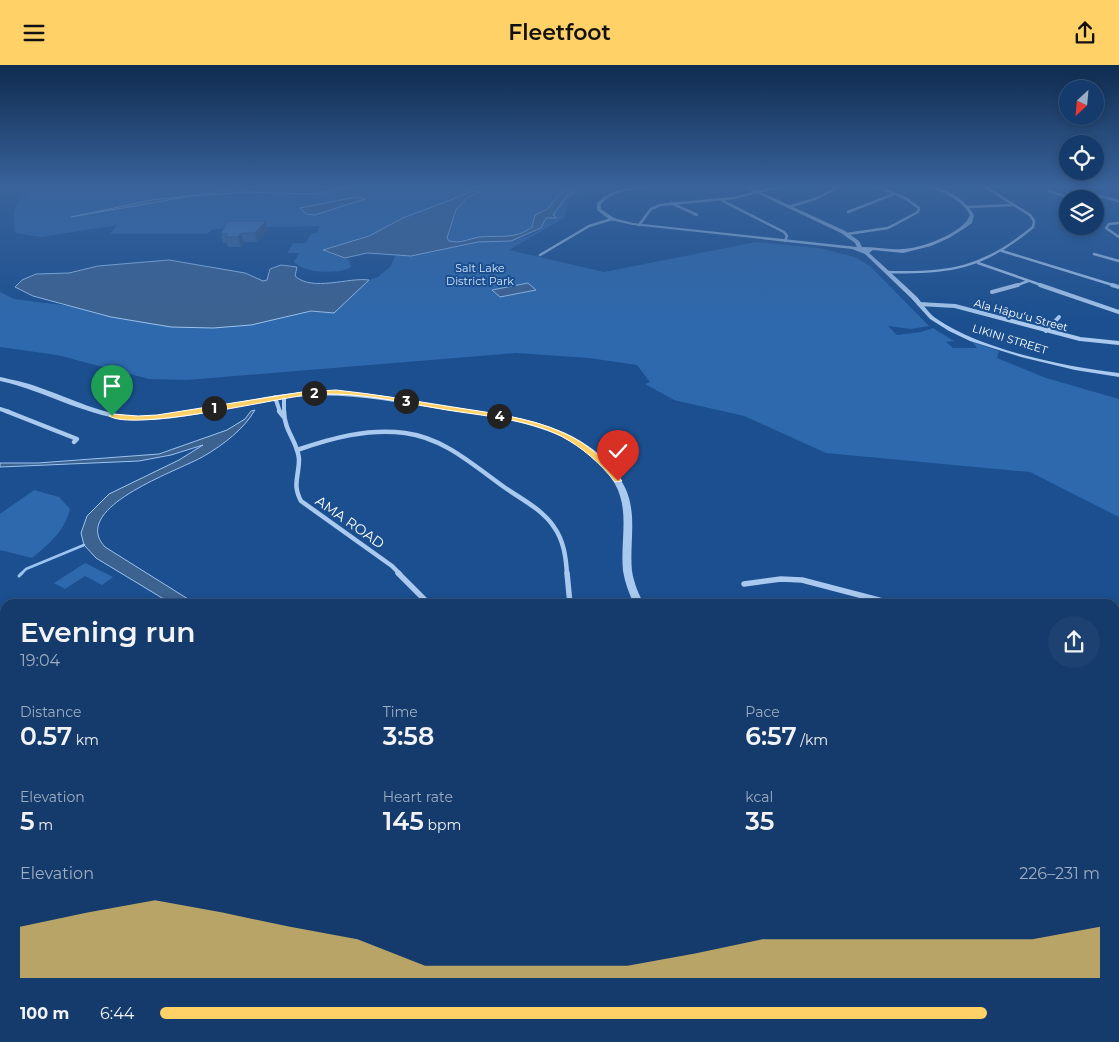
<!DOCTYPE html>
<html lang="en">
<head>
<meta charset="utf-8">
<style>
	body { margin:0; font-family:Montserrat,sans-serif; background:#1d4271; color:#f1f3f6; height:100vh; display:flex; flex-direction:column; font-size:19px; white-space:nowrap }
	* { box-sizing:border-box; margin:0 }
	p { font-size:16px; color:#9dadc1 }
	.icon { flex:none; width:28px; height:28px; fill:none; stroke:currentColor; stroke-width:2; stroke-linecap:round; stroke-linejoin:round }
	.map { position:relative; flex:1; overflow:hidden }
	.drawer { position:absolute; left:0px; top:534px; width:1120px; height:444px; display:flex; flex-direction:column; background:#143b6b; border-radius:15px 15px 0 0; box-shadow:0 2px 8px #0003,0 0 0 1px #33557e }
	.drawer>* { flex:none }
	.needle { width:32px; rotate:206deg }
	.buttons { position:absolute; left:1059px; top:15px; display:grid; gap:10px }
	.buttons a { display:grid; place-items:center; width:45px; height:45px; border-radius:50%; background:#143b6b; box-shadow:0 2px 8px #0003,0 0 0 1px #33557e; font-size:25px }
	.pin { position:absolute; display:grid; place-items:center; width:42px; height:42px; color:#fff; margin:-51px -21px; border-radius:50% 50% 50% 0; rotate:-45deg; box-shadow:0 0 5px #0007 }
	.pin .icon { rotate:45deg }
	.km { position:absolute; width:25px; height:25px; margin:-12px; border-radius:50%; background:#222; color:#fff; font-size:14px; line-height:25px; text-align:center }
	.round { display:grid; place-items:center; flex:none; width:52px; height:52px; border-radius:26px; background:#1d4271 }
	.overview { display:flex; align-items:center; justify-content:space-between; height:85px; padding:0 20px }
	h1 { font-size:28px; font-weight:600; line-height:38px }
	.metrics { display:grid; grid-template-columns:repeat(3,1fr); gap:8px; height:85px; padding:5px 20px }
	.metrics div { display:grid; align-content:center }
	.metrics b { font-size:25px; font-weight:600 }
	.metrics small { font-size:14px; font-weight:400 }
	.metrics p { font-size:14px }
	.chart { height:140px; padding:10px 20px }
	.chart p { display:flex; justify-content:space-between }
	.chart svg { width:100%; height:90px; margin-top:5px; fill:#ffd166; opacity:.7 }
	ul { padding:0 20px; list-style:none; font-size:16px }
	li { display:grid; grid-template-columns:80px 60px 1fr; align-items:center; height:38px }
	li i { height:12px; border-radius:6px; background:#ffd166 }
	header { display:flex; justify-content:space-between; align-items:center; height:65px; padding:0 20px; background:#ffd166; color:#111; font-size:22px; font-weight:600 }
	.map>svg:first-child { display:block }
	.green { fill:#2e69ad }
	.water { fill:#3c6290; stroke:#9cc4f0 }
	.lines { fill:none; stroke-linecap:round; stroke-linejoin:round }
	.stream-far1 { stroke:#9cc4f0; stroke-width:2.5 }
	.stream { stroke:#9cc4f0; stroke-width:3 }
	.minor-far4 { stroke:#a9c9ee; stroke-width:2.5 }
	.minor-far3 { stroke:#a9c9ee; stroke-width:4 }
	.minor-far2 { stroke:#a9c9ee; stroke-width:4.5 }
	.minor-far1 { stroke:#a9c9ee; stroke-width:5.5 }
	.minor { stroke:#a9c9ee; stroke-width:8 }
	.tertiary { fill:#a9c9ee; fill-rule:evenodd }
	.wall { fill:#3a679d }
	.shaded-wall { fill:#305480 }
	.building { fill:#4478b7; stroke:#305480 }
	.route { fill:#ffd166; stroke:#fff }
	.labels { text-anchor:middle; stroke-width:4; stroke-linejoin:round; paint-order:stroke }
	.far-park-label { font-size:11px; fill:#cfe3fa; stroke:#1b4f8f }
	.far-street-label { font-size:11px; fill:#fff; stroke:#1b4f8f }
	.street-label { font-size:14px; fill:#fff; stroke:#1b4f8f }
</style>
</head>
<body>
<header><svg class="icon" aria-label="menu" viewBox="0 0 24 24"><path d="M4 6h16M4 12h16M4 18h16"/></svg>Fleetfoot<svg class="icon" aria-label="share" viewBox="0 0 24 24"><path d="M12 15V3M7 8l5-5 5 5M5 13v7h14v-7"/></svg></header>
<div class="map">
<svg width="1119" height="977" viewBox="0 0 1119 977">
	<rect width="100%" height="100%" fill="#1b4f8f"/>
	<g class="green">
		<path d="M36 121H574C559 128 550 142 535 150L532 162C514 176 496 169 475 173 465 175 459 179 449 176L447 173C456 154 455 137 477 129L474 126 403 153 364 173 324 184 325 187 349 195 351 202C339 210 303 208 294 197L299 188H287L293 178H305L312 168H317L320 161 223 163 211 165 207 169H110L117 160 41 172 15 168C12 140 14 139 36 121Z"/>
		<path d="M584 121H593L569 133 564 153 509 185 604 207 756 177 819 183 855 192 871 202 929 261 911 264 888 261 897 270 921 267 933 263 954 276 946 277 953 283H977L972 277 999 286 997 293 1046 313 1119 334V452L1030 407 826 388 744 351 674 335 645 319 650 317 637 300 589 293 516 288 187 315 149 314 57 290 0 282V227L14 234 70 241 111 252 171 262 213 263 251 260 311 246 329 248 369 215 378 212 390 202 396 190C424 192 450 182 477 177 495 174 541 179 546 153L556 154 553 150 567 131Z"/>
		<path d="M34 425 59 432 70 444C65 466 49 479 32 493L0 485V449Z"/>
		<polygon points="85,498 113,512 102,520 85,511 65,524 54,518"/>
	</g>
	<g class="water">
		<polygon points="242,121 356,121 314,129 247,127 191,131 71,152 152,135 214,128"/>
		<path d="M574 121H584L567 131 553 150 557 153H546L541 163 511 176 478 177 411 191 367 188 345 193 323 185 369 171 403 153 474 126 479 127 467 133 456 145 447 173 449 176C460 179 468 174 479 172 499 170 515 175 532 162L535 150 547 144 561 128Z"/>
		<polygon points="356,132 365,134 315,150 306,149 300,143"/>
		<path d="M169 195 245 208 263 216 267 215 270 204 281 200 297 202 295 211C312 227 349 212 369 215L334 248 311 246 251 260 213 263 171 262 111 252 33 231 15 222 22 215 36 209 69 208 98 201Z"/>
		<polygon points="528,218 536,225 500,232 492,225"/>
		<path d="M255 345C244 364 223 380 204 391 181 405 68 442 105 482L196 539H172L96 493 84 480 81 468 87 451 109 429 179 395 203 380 171 390 139 396 0 402V398H38L159 389 227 365 245 354 251 346Z"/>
	</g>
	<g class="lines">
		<polyline class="stream-far1" points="21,509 26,504 84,480"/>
		<polyline class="stream" points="19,511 22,508"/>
		<g class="minor-far4">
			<polyline points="1048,121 1049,126 1073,134"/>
			<polyline points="1062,121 1119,136"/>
			<polyline points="721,135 784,167 787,171 785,176"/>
			<polyline points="671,138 697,150"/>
			<polyline points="788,142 815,134 841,121"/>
			<polyline points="967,142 1012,140"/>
			<polyline points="848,147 894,129"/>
			<polyline points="1119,158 1109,159 1106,163 1119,172"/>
			<polyline points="639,160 651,144 660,140 734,133 782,121"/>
			<polyline points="847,169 888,163 918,147 919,143 905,133 876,121"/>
			<polyline points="1002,186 1116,221"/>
			<polyline points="1094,189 1119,196"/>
			<polyline points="540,190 589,161 612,154"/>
			<polyline points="978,198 1044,221"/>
			<path d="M887 207C950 209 984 203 1033 162L1034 156 1030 150 984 121"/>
			<polyline points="1015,221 1028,216"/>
		</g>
		<g class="minor-far3">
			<polyline points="1040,220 1119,247"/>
			<polyline points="1112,220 1119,222"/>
			<polyline points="992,227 1018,220"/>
			<polyline points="919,239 955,241 1080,274 1119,278"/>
			<polyline points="1046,266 1059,252"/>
			<polyline points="284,331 284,347"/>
			<polyline points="275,332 280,347"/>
			<polyline points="0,344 9,347"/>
		</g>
		<g class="minor-far2">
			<polyline points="6,346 77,374 74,377"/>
			<polyline points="279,346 283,351"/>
			<path d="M284 346C284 366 298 377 299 394 299 412 292 419 301 436L392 501 400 509"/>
			<path d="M297 385C332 373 368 363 405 368 444 373 473 400 504 422 521 434 542 444 554 462 564 476 566 493 567 509"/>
		</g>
		<g class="minor-far1">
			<polyline points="398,508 429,539"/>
			<polyline points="567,508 570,539"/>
			<polyline points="744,519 781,514 802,515 894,539"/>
			<polyline points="1115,570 1119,570"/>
			<polyline points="0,582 5,577"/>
			<polyline points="0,612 5,613"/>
			<polyline points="1115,671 1119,678"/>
		</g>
		<g class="minor">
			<polyline points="0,808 5,804"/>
			<polyline points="1115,810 1119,813"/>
			<polyline points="647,972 648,977"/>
			<polyline points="789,972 791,977"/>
			<polyline points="294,977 296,972"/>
		</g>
		<g class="tertiary">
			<path d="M636 121H654C634 128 618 121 601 139V144L614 153 633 158 857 182 855 178 841 168 742 121H748L845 166 859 176 862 182C875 182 889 185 902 184 920 184 964 168 970 150 961 133 943 129 928 121 945 121 966 135 974 150L972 158 965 163 949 173 931 181 903 188 873 185 869 188C885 202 901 217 917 232 923 239 929 249 937 254 984 286 1064 301 1119 308V312L1075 305 1021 292 970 276 949 266 930 254 911 233 865 189 852 184 633 160 610 155 597 145V138C608 127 621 123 636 121Z"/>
			<path d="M0 312C13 315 25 317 38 322 71 333 103 351 139 351 195 351 249 331 305 327 350 324 394 332 438 340 502 350 585 354 622 417 639 445 629 476 632 506 634 518 638 528 644 539H634C629 528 625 518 623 506 620 476 630 446 615 419 582 359 498 353 440 344 395 337 351 328 305 331 249 335 194 356 137 355 89 354 47 326 0 316Z"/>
			<polygon points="0,824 5,826 5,841 0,839"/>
			<polygon points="973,972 987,972 989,977 975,977"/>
		</g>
	</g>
	<polygon class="wall" points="266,156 268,165 257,177 244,177 241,182 228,182 227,178 223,178 221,169"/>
	<g class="shaded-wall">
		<polygon points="266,156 268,165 257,177 255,168"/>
		<polygon points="241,168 244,177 241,182 238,172"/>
	</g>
	<polygon class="building" points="227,156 266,156 255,168 241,168 238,172 225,172 228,169 221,169"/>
	<linearGradient id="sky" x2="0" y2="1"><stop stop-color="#0f2b4f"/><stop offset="0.47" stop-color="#39639b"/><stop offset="1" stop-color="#39639b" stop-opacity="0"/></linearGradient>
	<rect width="1119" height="258" fill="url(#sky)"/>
	<path class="route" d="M336 325C375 329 414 336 453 342 490 348 529 352 564 368 587 378 607 396 622 416L615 417C600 398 583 383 561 371 526 354 484 351 447 345 399 337 348 324 300 331 265 336 133 366 109 351L112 349 138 351 157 350 302 327Z"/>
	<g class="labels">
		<g class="far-park-label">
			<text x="480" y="207">Salt Lake<tspan x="480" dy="13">District Park</tspan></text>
		</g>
		<g class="far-street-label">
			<text transform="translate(1021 250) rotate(15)" y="4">Ala Hāpuʻu Street</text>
			<text transform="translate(1010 274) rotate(17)" y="4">LIKINI STREET</text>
		</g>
		<g class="street-label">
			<text transform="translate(350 457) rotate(35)" y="5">AMA ROAD</text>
		</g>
	</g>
</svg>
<div class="buttons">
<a><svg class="needle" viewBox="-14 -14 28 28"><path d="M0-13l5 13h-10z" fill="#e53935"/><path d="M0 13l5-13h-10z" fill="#9dadc1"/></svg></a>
<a><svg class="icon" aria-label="locate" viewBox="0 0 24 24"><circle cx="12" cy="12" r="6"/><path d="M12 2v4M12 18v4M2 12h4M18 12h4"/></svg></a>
<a><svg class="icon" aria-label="layers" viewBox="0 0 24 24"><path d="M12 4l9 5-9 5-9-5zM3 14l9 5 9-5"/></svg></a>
</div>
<div class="pin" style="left:112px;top:351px;background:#1e9e55"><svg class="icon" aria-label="arrive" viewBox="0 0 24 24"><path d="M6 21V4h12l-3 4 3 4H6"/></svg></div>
<div class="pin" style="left:618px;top:416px;background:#d93025"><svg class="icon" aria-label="check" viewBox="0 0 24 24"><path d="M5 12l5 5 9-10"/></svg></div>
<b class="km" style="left:214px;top:343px">1</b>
<b class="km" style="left:314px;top:328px">2</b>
<b class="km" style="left:406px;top:336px">3</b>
<b class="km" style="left:499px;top:351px">4</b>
<section class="drawer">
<div class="overview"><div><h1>Evening run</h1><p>19:04</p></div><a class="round"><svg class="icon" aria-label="share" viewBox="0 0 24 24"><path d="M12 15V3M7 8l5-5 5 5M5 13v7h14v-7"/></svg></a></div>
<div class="metrics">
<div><p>Distance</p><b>0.57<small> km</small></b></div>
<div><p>Time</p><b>3:58</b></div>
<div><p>Pace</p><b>6:57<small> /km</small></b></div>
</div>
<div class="metrics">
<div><p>Elevation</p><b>5<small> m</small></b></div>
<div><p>Heart rate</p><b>145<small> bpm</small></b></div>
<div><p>kcal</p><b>35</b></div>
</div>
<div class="chart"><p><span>Elevation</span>226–231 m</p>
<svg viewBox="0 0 160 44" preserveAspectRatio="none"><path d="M0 44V19L10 12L20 6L30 12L40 19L50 25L60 38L70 38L80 38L90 38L100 32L110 25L120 25L130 25L140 25L150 25L160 19V44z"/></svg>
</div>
<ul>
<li><b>100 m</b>6:44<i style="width:88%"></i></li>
</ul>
</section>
</div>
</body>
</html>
